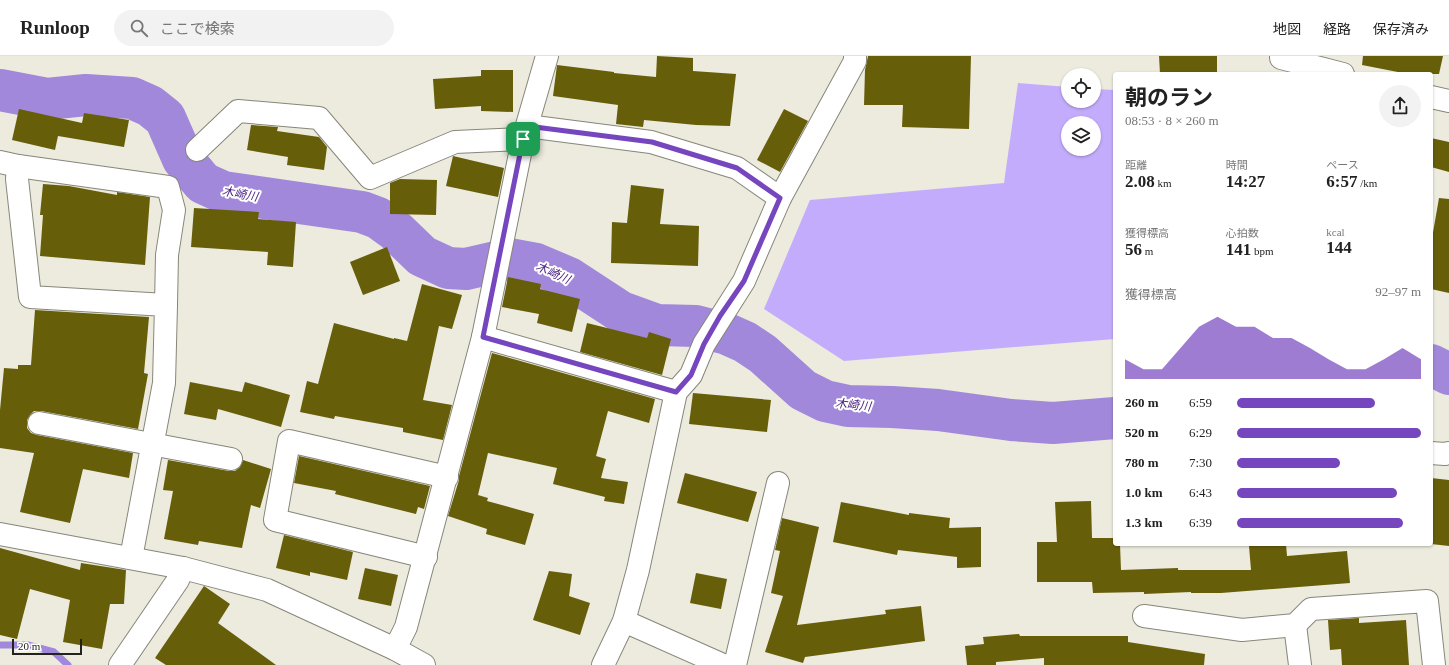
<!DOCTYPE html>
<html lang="ja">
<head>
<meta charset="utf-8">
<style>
	body { margin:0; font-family:"Times New Roman","Noto Sans JP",serif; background:#f2f2f2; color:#222; height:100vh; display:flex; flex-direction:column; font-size:15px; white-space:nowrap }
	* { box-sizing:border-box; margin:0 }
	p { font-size:13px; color:#767676 }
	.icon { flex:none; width:22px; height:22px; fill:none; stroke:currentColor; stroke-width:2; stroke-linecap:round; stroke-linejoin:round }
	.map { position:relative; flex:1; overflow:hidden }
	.drawer { position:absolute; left:1113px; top:16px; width:320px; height:474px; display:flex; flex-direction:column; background:#fff; border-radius:4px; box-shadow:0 1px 3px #0004 }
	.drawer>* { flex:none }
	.tools { position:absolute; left:1061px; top:12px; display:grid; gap:8px }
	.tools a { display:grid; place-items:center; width:40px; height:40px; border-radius:50%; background:#fff; box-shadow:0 1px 3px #0004; font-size:20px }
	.scale { position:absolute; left:12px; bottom:10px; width:70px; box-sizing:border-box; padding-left:4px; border:2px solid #23221d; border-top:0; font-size:11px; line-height:14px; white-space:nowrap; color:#23221d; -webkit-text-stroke:3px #fff; paint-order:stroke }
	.pin { position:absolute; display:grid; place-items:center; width:34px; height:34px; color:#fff; margin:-17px; border-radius:8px; box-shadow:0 2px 6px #0006 }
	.round { display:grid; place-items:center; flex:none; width:42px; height:42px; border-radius:21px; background:#f2f2f2 }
	.headline { display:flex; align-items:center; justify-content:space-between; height:68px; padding:0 12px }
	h1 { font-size:22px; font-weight:700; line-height:30px }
	.metrics { display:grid; grid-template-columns:repeat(3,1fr); gap:6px; height:68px; padding:4px 12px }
	.metrics div { display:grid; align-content:center }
	.metrics b { font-size:17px; font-weight:700 }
	.metrics small { font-size:11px; font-weight:400 }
	.metrics p { font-size:11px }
	.chart { height:112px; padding:8px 12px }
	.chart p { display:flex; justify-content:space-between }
	.chart svg { width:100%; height:72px; margin-top:4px; fill:#7546be; opacity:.7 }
	ul { padding:0 12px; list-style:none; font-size:13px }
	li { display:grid; grid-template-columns:64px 48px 1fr; align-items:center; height:30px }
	li i { height:10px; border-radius:5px; background:#7546be }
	header { display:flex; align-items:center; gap:24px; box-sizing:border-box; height:56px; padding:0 20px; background:#fff; border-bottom:1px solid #e0e0e0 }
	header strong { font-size:19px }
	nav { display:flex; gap:22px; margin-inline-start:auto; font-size:14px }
	.search { width:280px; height:36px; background:#f2f2f2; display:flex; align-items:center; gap:10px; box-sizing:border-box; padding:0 14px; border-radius:22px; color:#767676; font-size:15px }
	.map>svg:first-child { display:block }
	.green { fill:#c4acfc; fill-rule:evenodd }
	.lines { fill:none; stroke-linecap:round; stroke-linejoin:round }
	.stream { stroke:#a288da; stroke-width:7 }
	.river { stroke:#a288da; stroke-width:42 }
	.building { fill:#675e0a }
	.street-casing { stroke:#87867a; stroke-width:24 }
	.street { stroke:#fff; stroke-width:22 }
	.route-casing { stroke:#fff; stroke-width:8 }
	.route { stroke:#7546be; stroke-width:5 }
	.labels { text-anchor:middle; stroke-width:4; stroke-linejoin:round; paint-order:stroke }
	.water-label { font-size:12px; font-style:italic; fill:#4c2483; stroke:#fff }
</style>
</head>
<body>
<header>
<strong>Runloop</strong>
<div class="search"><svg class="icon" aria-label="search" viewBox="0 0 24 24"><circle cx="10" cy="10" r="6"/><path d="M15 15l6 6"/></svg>ここで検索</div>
<nav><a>地図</a><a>経路</a><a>保存済み</a></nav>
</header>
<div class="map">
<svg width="1449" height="609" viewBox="0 0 1449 609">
	<rect width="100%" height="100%" fill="#ecebde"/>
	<path class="green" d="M1018 27 1068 31V45H1094V33L1115 34V283L844 305 764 253 810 144 1004 127ZM1068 67H1094V93H1068Z"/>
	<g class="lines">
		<polyline class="stream" points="0,589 28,589 54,596 68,609"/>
		<g class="river">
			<polyline points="0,34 47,43 86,39 132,42 150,50 165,62 183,103 203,127 223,136 362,156 378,162 396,175 422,200 448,212 466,213 509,203 536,208 569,222 621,256 657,269 696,270 727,278 745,286 763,298 803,334 825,345 848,350 892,351 938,354 1011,364 1053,367 1115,362"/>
			<polyline points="1431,309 1449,318"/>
		</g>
	</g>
	<g class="building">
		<polygon points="657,0 693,2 693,15 736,18 730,70 696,69 644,64 643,71 616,68 618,49 553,40 557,9 614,16 614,17 656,21"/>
		<polygon points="868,0 971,0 969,73 902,71 903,49 864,49 865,14 867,5"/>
		<polygon points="1159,0 1217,0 1217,18 1160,18"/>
		<polygon points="1363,0 1443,0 1439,18 1408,18 1362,9"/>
		<polygon points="481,14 513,14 513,56 481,55 481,50 435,53 433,23 481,20"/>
		<polygon points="19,53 82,67 84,57 129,64 124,91 58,80 55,94 12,84"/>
		<polygon points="784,53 808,65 780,116 757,104"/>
		<polygon points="251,69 278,71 277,75 319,81 327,91 324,114 287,109 288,101 247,94"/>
		<polygon points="1431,82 1449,86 1449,116 1431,111"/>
		<polygon points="453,100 504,112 498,141 446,130"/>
		<polygon points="400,123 437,124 436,159 390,158 390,127"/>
		<polygon points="43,128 69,130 117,139 117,136 150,141 145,209 40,200 43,159 40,159"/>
		<polygon points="631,129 664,133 660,168 699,170 698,210 611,207 612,166 627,167"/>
		<polygon points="1439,142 1449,143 1449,237 1431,233 1431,188"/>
		<polygon points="194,152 259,156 258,163 296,166 293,211 267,209 268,196 191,191"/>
		<polygon points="387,191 400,225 363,239 350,206"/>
		<polygon points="508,221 541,228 540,233 580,243 572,276 537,267 539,258 502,251"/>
		<polygon points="422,228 462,239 452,273 439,270 423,344 452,349 443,384 403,376 403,372 335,360 334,363 300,356 307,325 318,328 334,267 394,283 394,282 407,285"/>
		<polygon points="35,254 149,261 144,317 148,318 138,373 41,355 34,355 30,359 27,364 27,372 31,377 37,379 133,397 129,422 83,413 70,467 20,456 34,397 0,392 0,354 4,312 18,313 18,309 31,309"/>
		<polygon points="587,267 647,282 649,276 671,283 662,319 580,296"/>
		<polygon points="492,297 655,343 649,367 608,355 596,400 606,403 601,422 628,426 624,448 604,445 605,441 553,428 557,412 488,397 478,439 488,442 487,445 534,458 525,489 486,478 487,473 448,460 459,424 459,420"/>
		<polygon points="190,326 242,336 245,326 290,339 281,371 218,353 216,364 184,358"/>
		<polygon points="693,337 771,344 767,376 689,368"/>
		<polygon points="299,400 430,430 424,453 418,451 416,458 335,438 336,435 294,427"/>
		<polygon points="168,404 229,415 235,415 240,411 243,404 271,413 260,452 251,449 242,492 199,485 198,489 164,483 173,435 163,434"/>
		<polygon points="685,417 757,436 748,466 677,447"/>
		<polygon points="1431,422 1449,424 1449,490 1431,488"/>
		<polygon points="1091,445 1092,482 1115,482 1115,488 1120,488 1121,514 1178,512 1178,514 1251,514 1249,490 1286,488 1287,500 1347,495 1350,527 1221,537 1191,537 1191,536 1144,538 1144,536 1093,537 1092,526 1037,526 1037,486 1057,486 1055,446"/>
		<polygon points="841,446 909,459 909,457 950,462 949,472 981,471 981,511 957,512 957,501 898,494 897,499 833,486"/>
		<polygon points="782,462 819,471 797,569 886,558 885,554 921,550 925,585 805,601 803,607 765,596 783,540 771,537 780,495 775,494"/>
		<polygon points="284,479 353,496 347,524 310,516 310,520 276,512"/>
		<polygon points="0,492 80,514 81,507 126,514 124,548 110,548 102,593 63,586 70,544 30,533 17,583 0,579"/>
		<polygon points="365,512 398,519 391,550 358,543"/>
		<polygon points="549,515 572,518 569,540 590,547 580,579 533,564"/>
		<polygon points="696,517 727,523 721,553 690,547"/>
		<polygon points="204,530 230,548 218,567 276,609 166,609 155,602"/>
		<polygon points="1359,562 1359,567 1406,564 1409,609 1342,609 1341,593 1330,594 1328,564"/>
		<polygon points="1019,578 1020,580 1128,580 1128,586 1205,598 1204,609 1044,609 1044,602 996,606 996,609 967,609 965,590 984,588 983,581"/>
	</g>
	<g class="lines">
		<defs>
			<g id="street">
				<polyline points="1281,0 1281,2 1343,18"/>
				<polyline points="1431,41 1449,45"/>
				<polyline points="527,70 651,86 737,112 780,142"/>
				<polyline points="197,94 238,55 319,62 370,122 455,86 523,83"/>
				<polyline points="0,106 18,110 168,131 174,154 167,199 166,249"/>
				<polyline points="18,110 17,123 30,241 166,249 164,327 131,502"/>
				<polyline points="483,281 523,83 547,0"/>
				<polyline points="39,367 231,403"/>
				<polyline points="1431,397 1445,398 1449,397"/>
				<polyline points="0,478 183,512 267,534 395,593 424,609"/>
				<polyline points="426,501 275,464 289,385 447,421"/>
				<polyline points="1144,560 1242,574 1295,569 1311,553 1427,545 1434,609"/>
				<polyline points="624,565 723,609"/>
				<polyline points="1295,569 1300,609"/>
				<polyline points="395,593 406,571 483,281 676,336"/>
				<polyline points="120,609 178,524 183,512"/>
				<polyline points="603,609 624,565 638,514 676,336 691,319 704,288 744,225 780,142 855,5 855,0"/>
				<polyline points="735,609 778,427"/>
			</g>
		</defs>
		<use href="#street" class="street-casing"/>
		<use href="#street" class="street"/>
	</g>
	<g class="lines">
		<defs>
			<polygon id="route" points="527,70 652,86 737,112 780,142 744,225 720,260 704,288 691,319 676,336 483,281 523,83"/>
		</defs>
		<use href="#route" class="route-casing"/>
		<use href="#route" class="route"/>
	</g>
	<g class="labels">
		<g class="water-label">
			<text transform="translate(240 138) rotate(10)" y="4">木崎川</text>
			<text transform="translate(553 217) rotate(24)" y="4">木崎川</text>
			<text transform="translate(853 349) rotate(6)" y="4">木崎川</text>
		</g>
	</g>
</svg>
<div class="tools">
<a><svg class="icon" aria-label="locate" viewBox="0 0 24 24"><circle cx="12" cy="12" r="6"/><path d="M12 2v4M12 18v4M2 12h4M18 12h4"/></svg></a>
<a><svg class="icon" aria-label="layers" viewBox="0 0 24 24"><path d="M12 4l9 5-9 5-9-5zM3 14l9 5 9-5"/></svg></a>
</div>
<div class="scale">20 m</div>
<div class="pin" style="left:523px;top:83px;background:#1e9e55"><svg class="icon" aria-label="arrive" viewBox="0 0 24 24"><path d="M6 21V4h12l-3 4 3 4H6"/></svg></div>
<section class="drawer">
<div class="headline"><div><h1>朝のラン</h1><p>08:53 · 8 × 260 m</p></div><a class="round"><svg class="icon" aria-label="share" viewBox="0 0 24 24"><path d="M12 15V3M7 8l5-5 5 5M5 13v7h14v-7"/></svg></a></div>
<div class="metrics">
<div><p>距離</p><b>2.08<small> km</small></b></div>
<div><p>時間</p><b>14:27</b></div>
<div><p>ペース</p><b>6:57<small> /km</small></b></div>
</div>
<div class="metrics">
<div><p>獲得標高</p><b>56<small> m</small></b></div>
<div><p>心拍数</p><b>141<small> bpm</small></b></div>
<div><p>kcal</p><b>144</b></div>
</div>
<div class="chart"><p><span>獲得標高</span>92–97 m</p>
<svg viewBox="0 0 160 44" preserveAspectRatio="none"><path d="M0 44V32L10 38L20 38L30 25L40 12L50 6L60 12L70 12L80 19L90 19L100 25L110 32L120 38L130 38L140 32L150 25L160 32V44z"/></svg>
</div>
<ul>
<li><b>260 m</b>6:59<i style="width:75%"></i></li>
<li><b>520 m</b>6:29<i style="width:100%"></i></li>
<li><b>780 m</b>7:30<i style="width:56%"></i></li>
<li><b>1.0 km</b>6:43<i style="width:87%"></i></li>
<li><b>1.3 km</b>6:39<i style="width:90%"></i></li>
</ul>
</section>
</div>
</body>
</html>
